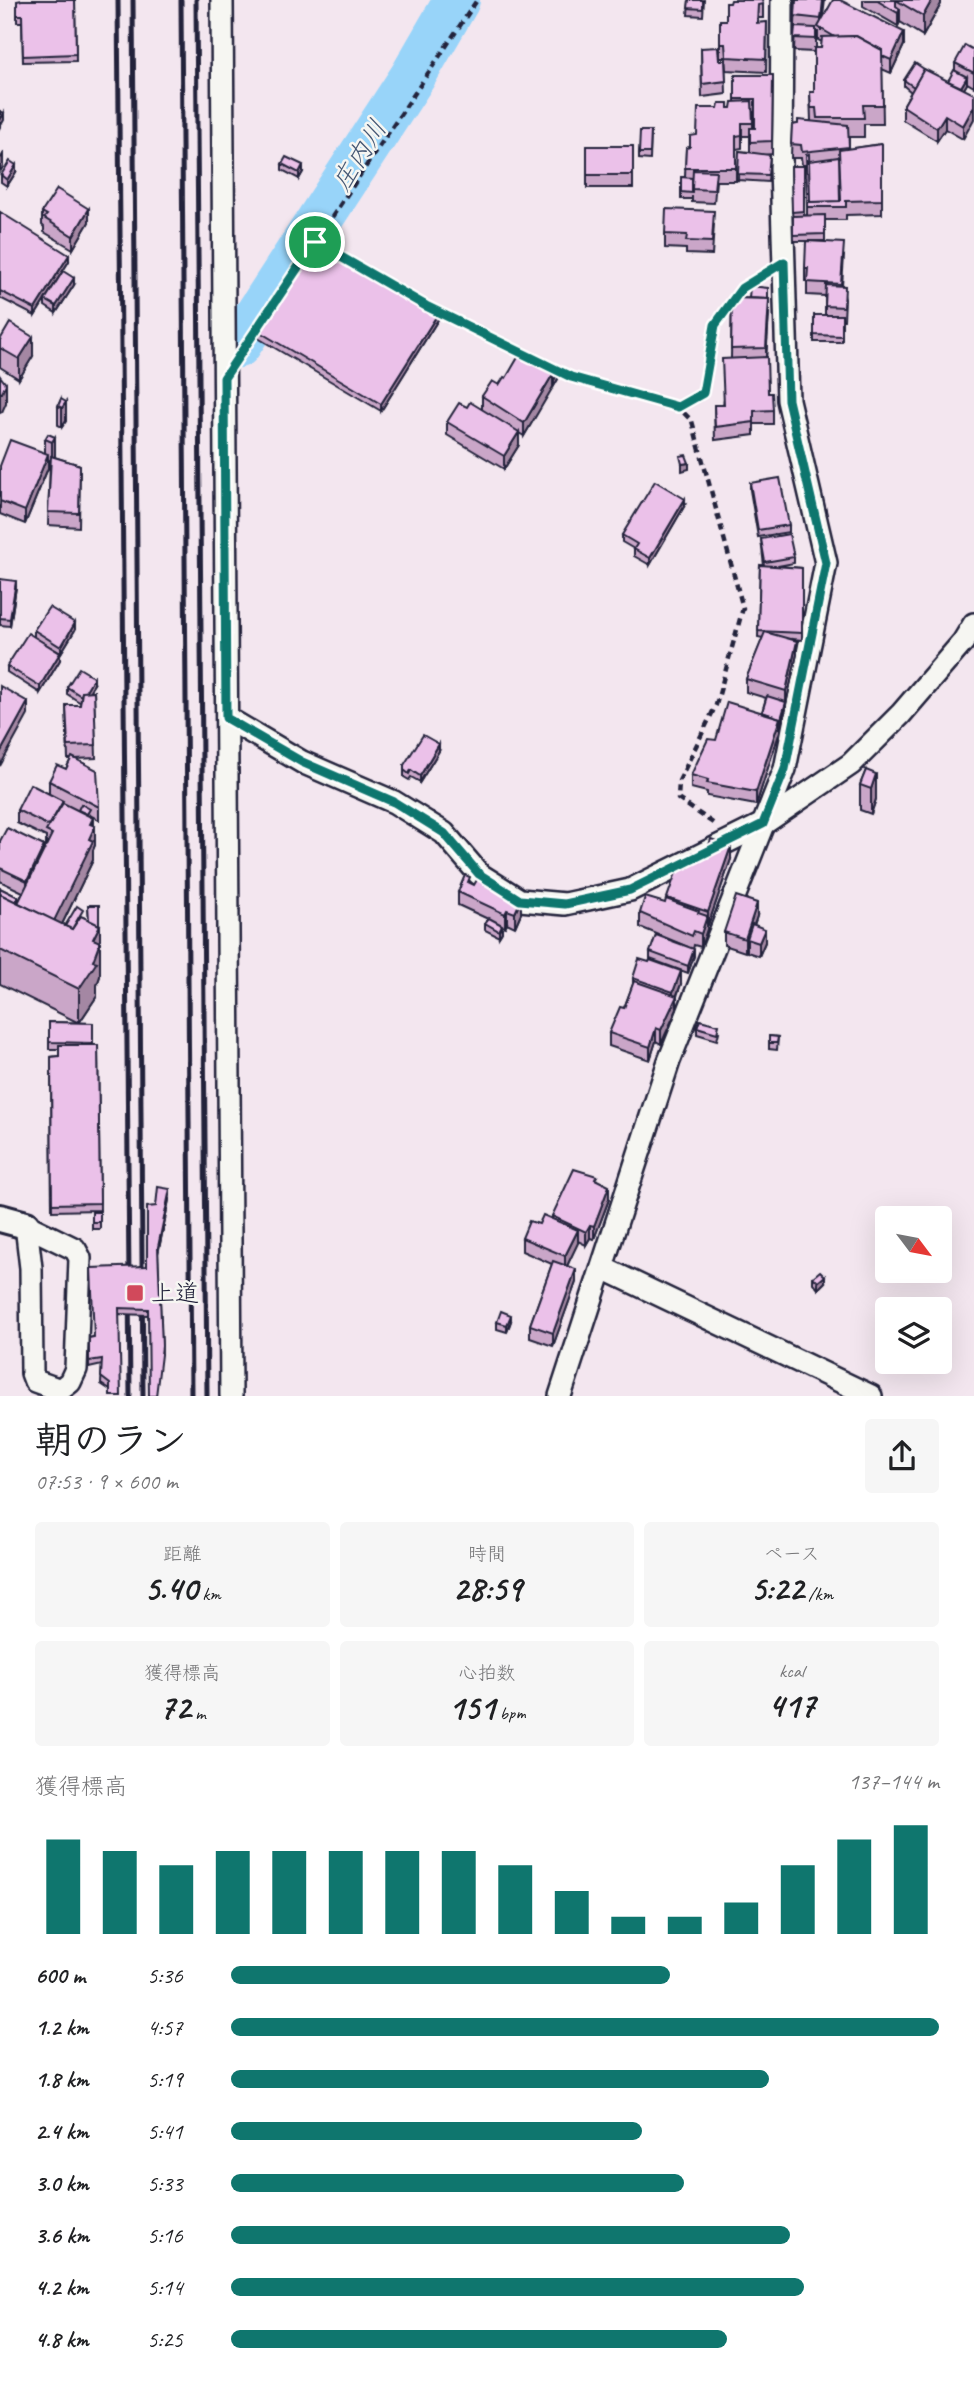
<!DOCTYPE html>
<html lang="ja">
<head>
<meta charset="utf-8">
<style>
	body { margin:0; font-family:Caveat,"Klee One",sans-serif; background:#f6f6f6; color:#202124; height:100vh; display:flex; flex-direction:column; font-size:26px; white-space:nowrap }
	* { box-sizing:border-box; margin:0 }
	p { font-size:23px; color:#757577 }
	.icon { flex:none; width:38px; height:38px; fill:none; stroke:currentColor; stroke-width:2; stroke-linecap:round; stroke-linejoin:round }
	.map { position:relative; height:1396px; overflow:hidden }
	.side { display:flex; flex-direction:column; background:#fff; flex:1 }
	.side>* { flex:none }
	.needle { width:46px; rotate:122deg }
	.fabs { position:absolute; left:875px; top:1206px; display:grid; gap:14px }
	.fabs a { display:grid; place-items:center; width:77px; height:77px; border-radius:7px; background:#fff; box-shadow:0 7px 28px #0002; font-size:35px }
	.pin { position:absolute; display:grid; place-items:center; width:60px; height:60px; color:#fff; margin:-30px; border:4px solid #fff; border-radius:50%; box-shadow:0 2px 7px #0007 }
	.round { display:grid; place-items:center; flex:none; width:74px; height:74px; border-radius:7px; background:#f6f6f6 }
	.head { display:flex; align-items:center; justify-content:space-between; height:119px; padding:0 35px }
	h1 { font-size:38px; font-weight:600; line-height:52px }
	.stats { display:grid; grid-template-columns:repeat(3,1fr); gap:10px; height:119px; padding:7px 35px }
	.stats div { display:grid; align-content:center; border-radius:7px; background:#f6f6f6; text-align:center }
	.stats b { font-size:35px; font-weight:600 }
	.stats small { font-size:19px; font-weight:400 }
	.stats p { font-size:19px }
	.chart { height:196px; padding:14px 35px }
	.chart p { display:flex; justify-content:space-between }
	.chart svg { width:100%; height:126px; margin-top:7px; stroke:#0f766e; stroke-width:6 }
	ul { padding:0 35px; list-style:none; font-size:23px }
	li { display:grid; grid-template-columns:112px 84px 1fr; align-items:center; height:52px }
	li i { height:18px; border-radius:9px; background:#0f766e }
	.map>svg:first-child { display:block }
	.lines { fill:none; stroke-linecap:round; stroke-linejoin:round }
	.river { stroke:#98d4f9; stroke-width:46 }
	.minor-casing { stroke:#22223b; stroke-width:26 }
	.tertiary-casing { stroke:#22223b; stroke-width:32 }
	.path { stroke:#22223b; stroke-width:4.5; stroke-dasharray:7 5; stroke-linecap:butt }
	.minor { stroke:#f6f6f2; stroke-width:21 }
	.tertiary { stroke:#f6f6f2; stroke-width:26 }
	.rail { stroke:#22223b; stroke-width:5 }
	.wall { fill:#caa6c8; stroke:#22223b; stroke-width:2; fill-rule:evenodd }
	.shaded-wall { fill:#a487a3; stroke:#22223b; stroke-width:2 }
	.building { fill:#ebc1e9; stroke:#22223b; stroke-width:2 }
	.route-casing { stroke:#fff; stroke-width:14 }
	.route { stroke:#0f766e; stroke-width:9 }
	.poi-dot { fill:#d1495b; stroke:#f6f6f2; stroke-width:2.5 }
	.labels { text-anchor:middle; stroke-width:5; stroke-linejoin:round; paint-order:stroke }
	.poi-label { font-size:24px; fill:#22223b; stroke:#f6f6f2; text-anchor:start }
	.water-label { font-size:26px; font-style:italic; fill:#455774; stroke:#f6f6f2 }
</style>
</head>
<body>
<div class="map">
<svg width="974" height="1396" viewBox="0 0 974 1396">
	<rect width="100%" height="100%" fill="#f3e6ef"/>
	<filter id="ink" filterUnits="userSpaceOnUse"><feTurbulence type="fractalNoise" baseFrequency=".0143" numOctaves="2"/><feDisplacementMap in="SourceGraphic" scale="14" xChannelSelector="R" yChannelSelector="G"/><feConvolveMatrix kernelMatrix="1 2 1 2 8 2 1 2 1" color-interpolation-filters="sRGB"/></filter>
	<g filter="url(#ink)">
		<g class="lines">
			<polyline class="river" points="238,345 413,76 457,0"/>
			<defs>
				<g id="minor">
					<polyline points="222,0 231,1396"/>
					<polyline points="227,718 302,762 394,802 444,833 479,874 520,900 565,904 630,890 763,824 851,764 901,714 963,642 974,624"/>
					<polygon points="26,1225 75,1249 80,1258 76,1369 70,1382 60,1390 35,1381 32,1373 31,1268"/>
					<polyline points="603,1268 871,1396"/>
					<polyline points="560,1396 669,1061 785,769 826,563 788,400 781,167 782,0"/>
				</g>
				<polyline id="tertiary" points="0,1218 26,1225"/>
			</defs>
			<use href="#minor" class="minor-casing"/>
			<use href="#tertiary" class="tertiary-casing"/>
			<g class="path">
				<polyline points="315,242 397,289"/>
				<polyline points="312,247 477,0"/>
				<polyline points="433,309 571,377 678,407"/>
				<polyline points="248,343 307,254"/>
				<path d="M713 823 678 799 679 781 716 705 743 608 692 421 678 407 703 393C712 339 712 307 763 275"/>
			</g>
			<use href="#minor" class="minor"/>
			<use href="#tertiary" class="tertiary"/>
			<g class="rail">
				<polyline points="118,0 130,1396"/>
				<polyline points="133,0 143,1396"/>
				<polyline points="181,0 191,1396"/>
				<polyline points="196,0 207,1396"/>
			</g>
		</g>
		<g class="wall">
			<polygon points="75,0 76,61 23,62 22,22 17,22 17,1"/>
			<polygon points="689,0 704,0 703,16 688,15"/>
			<path d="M796 0 823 18 904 45 891 73 882 69 883 124H864V137H849V149L882 144V214L846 215V220H825V241H793L791 166H804V216L807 215V207L806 165H802L801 158H791L792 125 798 124 811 121 810 92H814V52L794 51ZM816 32H818V40L822 42 821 48H816Z"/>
			<polygon points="863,0 941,0 941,4 923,36 900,22 898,26 863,6"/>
			<polygon points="726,3 763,4 763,18 758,18 758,23 767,22 766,72 726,70 725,57 720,57 720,20 726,20"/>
			<polygon points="701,48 719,60 725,60 726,94 702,97"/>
			<polygon points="974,50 974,87 967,83 964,89 963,139 945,129 937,141 903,120 903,106 911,92 904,86 904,80 948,81 955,71 955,63"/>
			<path d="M735 75H773L772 154 764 155H770L768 182 738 180 739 151 750 152V136H742V148L736 149V181H716L714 203 692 202V196V199H681V177H685L686 148 690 147 697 135 728 108H731L735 102ZM753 112H755V128H753Z"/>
			<polygon points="651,131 650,160 639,159 639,153"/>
			<rect x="587" y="146" width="46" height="42"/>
			<polygon points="282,164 303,172 299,179 282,170"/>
			<polygon points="16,172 7,186 1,182 1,175"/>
			<polygon points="0,212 69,261 46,298 74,285 56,313 45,306 45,300 35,316 0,298"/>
			<polygon points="42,212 89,222 73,249 44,232 44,227 42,225"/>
			<polygon points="714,224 712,255 686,254 686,249 665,248 665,234"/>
			<polygon points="844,256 842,286 845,299 844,320 842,320 842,342 814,342 814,315 825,315 825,296 807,295 807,281 805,281 805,268"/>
			<polygon points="732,298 768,299 769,312 766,357 768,393 773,410 773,424 754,424 754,435 715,440 714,405 723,405 731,358"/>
			<polygon points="439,318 381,411 258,338 258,331"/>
			<polygon points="0,340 33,356 19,379 0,367"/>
			<polygon points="506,378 558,379 554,386 553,385 524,436 519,433 519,445 504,469 447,435 447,422 467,407 482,409 482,396 499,385"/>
			<polygon points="61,399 66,421 62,427 58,425 58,406"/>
			<polygon points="55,437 54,457 80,465 79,527 48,525 50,461 48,459 48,468 25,524 0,514 0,466 45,454 45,439"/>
			<polygon points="750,483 789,525 789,532 758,537 750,490"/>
			<polygon points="685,505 650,565 634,556 634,549 622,542 622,535"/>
			<polygon points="761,539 794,557 794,563 778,566 802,568 802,640 792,639 797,654 786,702 786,709 756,805 707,796 707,792 691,788 691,775 716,740 762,712 766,698 746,692 746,679 763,638 758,637 760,565 764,566"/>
			<polygon points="0,579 16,587 10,626 0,625"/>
			<polygon points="34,630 75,630 61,653 37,639 60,660 40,693 7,672 7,666 34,637"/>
			<polygon points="94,684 89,691 94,691 96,758 76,759 99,807 99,820 90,815 93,825 95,845 93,850 93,860 62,924 65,926 83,917 89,920 88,905 100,925 100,976 97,985 97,996 79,1023 0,984 0,888 18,897 18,903 23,892 0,881 0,841 44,850 46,846 46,837 17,823 17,810 49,794 49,781 66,769 71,759 68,759 66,705 80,705 81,703 67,694 67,687"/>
			<polygon points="439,751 420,782 411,777 409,780 404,777 404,765"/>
			<polygon points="866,770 876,799 871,814 860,810 860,785"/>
			<polygon points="705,857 731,859 708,925 707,925 707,929 701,947 694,945 693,949 694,956 688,973 650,959 650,952 686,946 640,927 640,913 665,903 688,867"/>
			<polygon points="470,884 521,913 515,927 507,923 505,927 502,926 502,932 499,937 485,930 485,923 488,919 458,905 458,892"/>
			<polygon points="757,916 754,925 765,942 759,956 747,952 747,945 745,952 724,945 724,932"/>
			<polygon points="633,978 681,984 677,996 677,1009 661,1044 656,1041 650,1060 609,1046 609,1033 624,1008 633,984"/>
			<polygon points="49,1022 93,1023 93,1045 98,1045 100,1210 52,1211 51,1057 59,1056 59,1049 49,1049"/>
			<polygon points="697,1027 719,1032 717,1040 697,1034"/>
			<polygon points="769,1036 778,1037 777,1050 769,1049"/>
			<polygon points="597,1180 609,1199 594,1239 590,1238 586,1245 578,1241 567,1266 576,1282 553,1346 530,1338 530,1325 552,1264 522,1251 522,1238 539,1224 552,1219 552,1216"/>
			<polygon points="170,1195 158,1253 162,1353 148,1315 119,1314 110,1390 101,1384 102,1365 89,1368 89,1338 93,1337 147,1266"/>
			<rect x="92" y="1212" width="8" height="17"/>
			<polygon points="813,1277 825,1282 818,1289 813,1283"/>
			<polygon points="511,1321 507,1332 497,1329 497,1322"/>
		</g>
		<g class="shaded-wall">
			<polygon points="823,0 825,0 821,32 821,19"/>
			<polygon points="932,0 941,0 941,4 923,36 923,16"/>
			<polygon points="900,9 900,22 898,26 898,13"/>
			<polygon points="904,32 904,45 891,73 891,60"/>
			<polygon points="967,77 967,84 959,97 959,91"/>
			<polygon points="974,106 974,119 963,139 963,126"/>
			<polygon points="4,113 4,120 0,127 0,120"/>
			<polygon points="945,115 945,129 937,141 937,128"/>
			<polygon points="3,154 3,167 0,172 0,159"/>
			<polygon points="16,165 16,172 7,186 7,180"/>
			<polygon points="303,165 303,172 299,179 299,173"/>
			<polygon points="89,209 89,222 73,249 73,236"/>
			<polygon points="69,255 69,261 35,316 35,309"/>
			<polygon points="74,278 74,285 56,313 56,306"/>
			<polygon points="769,299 769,312 766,361 766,348"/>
			<polygon points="439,312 439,318 381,411 381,404"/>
			<polygon points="33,337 33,356 19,379 19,359"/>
			<polygon points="558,372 558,379 554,386 554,380"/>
			<polygon points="553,374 553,387 524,436 524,423"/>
			<polygon points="6,384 6,403 2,412 0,413 0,393"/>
			<polygon points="66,402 66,421 62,427 62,408"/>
			<polygon points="519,432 519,445 504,469 504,456"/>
			<polygon points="55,437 55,456 52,462 52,442"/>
			<polygon points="48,454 48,468 25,524 25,511"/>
			<polygon points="689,463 689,469 682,471 682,464"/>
			<polygon points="685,499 685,505 650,565 650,558"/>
			<polygon points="16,581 16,587 10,626 10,619"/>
			<polygon points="75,623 75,630 61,653 61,647"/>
			<polygon points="797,641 797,654 786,704 786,691"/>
			<polygon points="60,653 60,660 40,693 40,686"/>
			<polygon points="94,677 94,684 82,703 82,696"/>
			<polygon points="28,702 28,715 0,766 0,753"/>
			<polygon points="786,702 786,709 780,728 780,722"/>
			<polygon points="780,718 780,731 756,805 756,792"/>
			<polygon points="439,744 439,751 420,782 420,776"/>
			<polygon points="876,774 876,799 871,814 871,789"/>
			<polygon points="93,818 93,830 95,826 95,845 93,850 93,860 52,945 52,926"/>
			<polygon points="44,846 44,859 27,894 27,881"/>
			<polygon points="731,846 731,859 708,925 708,912"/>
			<polygon points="521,900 521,913 515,927 515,913"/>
			<polygon points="757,903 757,916 749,939 747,939 747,945 745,952 745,939"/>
			<polygon points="507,910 507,923 505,927 505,914"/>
			<polygon points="707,916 707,929 701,947 701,934"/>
			<polygon points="100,925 100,976 97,985 97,996 79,1023 79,989 93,939"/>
			<polygon points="502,925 502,932 499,937 499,931"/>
			<polygon points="765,929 765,942 759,956 759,943"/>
			<polygon points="694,949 694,956 688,973 688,966"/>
			<polygon points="681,971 681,984 676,997 677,1009 661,1044 661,1030 673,1004 673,992"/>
			<polygon points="656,1028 656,1041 650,1060 650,1047"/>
			<polygon points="609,1186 609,1199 594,1239 594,1226"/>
			<polygon points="170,1189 170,1195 158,1254 158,1247"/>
			<polygon points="590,1225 590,1238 586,1245 586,1232"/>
			<polygon points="578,1230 578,1243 565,1270 565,1256"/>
			<polygon points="576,1269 576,1282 553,1346 553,1333"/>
			<polygon points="825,1276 825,1282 818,1289 818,1282"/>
			<polygon points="511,1315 511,1321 507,1332 507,1325"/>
		</g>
		<g class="building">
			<polygon points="22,0 75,0 76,54 23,56 22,15 17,15 17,1"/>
			<polygon points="689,0 703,0 703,9 688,8"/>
			<polygon points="731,0 762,0 763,4 758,5 757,23 767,22 766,59 726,57 725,44 720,44 720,20 726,20 726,3 730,3"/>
			<polygon points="796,0 823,0 821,19 795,16"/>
			<polygon points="833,0 840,0 904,32 891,60 882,56 882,50 856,36 835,37 818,27"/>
			<polygon points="876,0 896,0 896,6 900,9 898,13"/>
			<polygon points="896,0 932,0 923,16"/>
			<polygon points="795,27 816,28 816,39 794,38"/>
			<polygon points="856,36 882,50 883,105 863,105 864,118 817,118 816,108 811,108 810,92 814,92 814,48 821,48 822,37"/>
			<polygon points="965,45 974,50 974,73 955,63"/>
			<polygon points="718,47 719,60 725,60 726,81 702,84 701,48"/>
			<polygon points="915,63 924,69 914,87 904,80"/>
			<polygon points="924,69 974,94 974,106 963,126 945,115 937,128 903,106"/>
			<polygon points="954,70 967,77 961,87 948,81"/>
			<polygon points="735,75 773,75 772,141 750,142 750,128 755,128 755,99 735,99"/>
			<polygon points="752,101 753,123 742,123 742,135 736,136 736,168 685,168 686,148 690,147 690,136 697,135 698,108 718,108 719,103 728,103 728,108 731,108 732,102"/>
			<polygon points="0,111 4,113 0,120"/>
			<polygon points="798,120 848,125 849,147 802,152 801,145 791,144 792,125 798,124"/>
			<polygon points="640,131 651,131 650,153 639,153"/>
			<polygon points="882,144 882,200 846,201 846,207 807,207 807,202 841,200 839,150"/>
			<rect x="587" y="146" width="46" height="29"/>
			<polygon points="739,151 770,155 768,175 738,174"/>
			<polygon points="809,154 810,193 807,193 806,155"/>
			<polygon points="286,157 303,165 299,173 282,164"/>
			<polygon points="839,157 840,201 810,202 809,161"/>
			<polygon points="10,161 16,165 7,180 1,175"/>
			<polygon points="791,166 804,166 804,211 792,212"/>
			<polygon points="693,170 716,171 714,190 692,189"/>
			<polygon points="681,177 692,178 692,193 681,192"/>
			<polygon points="57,189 89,209 73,236 44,218 47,215 42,212"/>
			<polygon points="666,209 714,211 712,242 686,241 687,235 665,234"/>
			<polygon points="0,212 69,255 35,309 0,291"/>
			<polygon points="825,215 825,234 793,235 793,216"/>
			<polygon points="806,241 844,243 841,284 807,282 808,268 805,268"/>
			<polygon points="314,243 439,312 381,404 258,331"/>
			<polygon points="63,271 74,278 56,306 45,300"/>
			<polygon points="826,285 845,286 844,307 825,306"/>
			<polygon points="750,286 768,288 768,299 749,298"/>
			<polygon points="732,298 769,299 766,348 731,349"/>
			<polygon points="814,315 842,315 842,336 814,335"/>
			<polygon points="10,323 33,337 19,359 0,348 0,340"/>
			<polygon points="523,352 558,372 554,380 553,379 553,374 522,355"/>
			<polygon points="520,354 553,374 524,423 482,396 492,381 499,385 504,377 506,378"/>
			<polygon points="767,357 768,393 772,393 773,410 754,411 754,422 715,427 714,405 724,405 722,359"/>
			<polygon points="0,376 6,384 2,393 0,393"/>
			<polygon points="61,399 66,402 62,408 58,406"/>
			<polygon points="470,402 519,432 504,456 447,422 459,403 467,407"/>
			<polygon points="48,434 55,437 52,442 45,439"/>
			<polygon points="10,440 48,454 25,511 0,501 0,466"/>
			<polygon points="686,455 689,463 682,464 680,456"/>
			<polygon points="51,456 80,465 79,513 48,512"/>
			<polygon points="780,478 789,525 758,530 750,483"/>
			<polygon points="655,481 685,499 650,558 634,549 637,544 622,535"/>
			<polygon points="789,534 794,557 765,562 761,539"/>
			<polygon points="760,565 802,568 802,633 758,631"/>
			<polygon points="0,579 16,581 10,619 0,618"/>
			<polygon points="49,607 75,623 61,647 34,630"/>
			<polygon points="765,632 797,641 786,691 746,679"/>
			<polygon points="28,633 60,653 40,686 7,666"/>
			<polygon points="79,668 94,677 85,692 82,692 81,696 67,687"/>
			<polygon points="0,686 28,702 0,753"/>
			<polygon points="94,691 96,745 68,746 66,705 80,705 82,692"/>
			<polygon points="767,696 786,702 780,722 780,718 762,712"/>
			<polygon points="727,702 780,718 756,792 707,783 708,780 691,775 708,739 716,740"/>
			<polygon points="423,735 439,744 420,776 411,770 409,774 404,770 404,765"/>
			<polygon points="72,757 97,770 99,807 49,781 57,765 66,769"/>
			<polygon points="866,770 876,774 871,789 860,785"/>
			<polygon points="30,784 63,801 49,826 17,810"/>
			<polygon points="63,803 93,818 90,824 95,826 89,839 93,841 54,921 18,903 52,834 46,831"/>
			<polygon points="81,804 90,809 87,814 78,810"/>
			<polygon points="7,828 44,846 27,881 0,868 0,841"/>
			<polygon points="711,839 731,846 708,912 667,898 679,864 688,867 693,853 705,857"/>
			<polygon points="465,875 470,877 468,882 474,885 478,878 514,894 521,900 515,913 507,910 505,914 458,892"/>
			<polygon points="0,888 18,897 15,902 0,894"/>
			<polygon points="0,894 72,929 81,916 100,925 93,939 100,942 93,961 97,962 79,989 0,950"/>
			<polygon points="736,896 757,903 745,939 724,932"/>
			<polygon points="645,897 665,903 666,899 699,911 698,913 707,916 701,934 694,931 692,936 640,913"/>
			<polygon points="88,905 99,905 99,925 89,920"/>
			<polygon points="77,906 83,910 72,929 65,926"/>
			<polygon points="489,918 502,925 499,931 485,923"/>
			<polygon points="752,924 765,929 759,943 747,939"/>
			<polygon points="656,935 694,949 688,966 650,952"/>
			<polygon points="639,959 649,962 650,960 681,971 673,992 633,978"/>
			<polygon points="634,981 677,996 661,1030 656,1028 650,1047 609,1033 620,1007 624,1008"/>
			<polygon points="700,1020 719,1025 717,1033 697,1027"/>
			<polygon points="49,1022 93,1023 93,1043 49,1042"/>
			<polygon points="769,1036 778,1037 777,1043 769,1043"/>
			<polygon points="59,1045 98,1045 100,1203 52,1204 51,1057 59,1056"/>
			<polygon points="574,1169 597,1176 595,1179 609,1186 594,1226 590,1225 586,1232 552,1216"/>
			<polygon points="158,1187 170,1189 158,1247 162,1346 156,1396 149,1396 148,1309 119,1308 121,1396 110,1396 110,1384 101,1377 102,1359 89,1361 89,1338 94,1337 91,1268 147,1266 147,1207 156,1206"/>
			<rect x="92" y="1212" width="8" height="10"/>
			<polygon points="543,1215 578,1230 565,1256 522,1238 529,1221 539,1224"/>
			<polygon points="553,1261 576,1269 553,1333 530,1325"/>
			<polygon points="820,1271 825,1276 818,1282 813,1277"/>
			<polygon points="501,1311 511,1315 507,1325 497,1322"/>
		</g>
	</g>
	<g class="lines" filter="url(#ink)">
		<defs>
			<polygon id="route" points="315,242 426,306 571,377 678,407 703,393 715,325 742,288 784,262 788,400 826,563 785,769 763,824 630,890 565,904 520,900 479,874 444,833 394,802 302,762 226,718 224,378"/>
		</defs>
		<use href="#route" class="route-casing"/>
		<use href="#route" class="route"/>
	</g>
	<rect class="poi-dot" x="126" y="1284" width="18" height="18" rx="3.5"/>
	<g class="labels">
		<g class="poi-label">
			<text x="151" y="1301">上道</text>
		</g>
		<g class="water-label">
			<text transform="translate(359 155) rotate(-58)" y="9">庄内川</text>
		</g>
	</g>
</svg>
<div class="fabs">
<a><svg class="needle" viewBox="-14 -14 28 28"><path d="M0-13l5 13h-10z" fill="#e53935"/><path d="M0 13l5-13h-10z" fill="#757577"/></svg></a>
<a><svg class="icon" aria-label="layers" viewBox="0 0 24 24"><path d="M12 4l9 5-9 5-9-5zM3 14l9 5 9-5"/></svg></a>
</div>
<div class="pin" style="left:315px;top:242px;background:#1e9e55"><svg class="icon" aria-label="arrive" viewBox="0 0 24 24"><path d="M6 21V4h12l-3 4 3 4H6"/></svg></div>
</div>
<section class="side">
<div class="head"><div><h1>朝のラン</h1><p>07:53 · 9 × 600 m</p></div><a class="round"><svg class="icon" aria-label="share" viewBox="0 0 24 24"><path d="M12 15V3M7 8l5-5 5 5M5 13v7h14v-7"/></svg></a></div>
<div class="stats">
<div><p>距離</p><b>5.40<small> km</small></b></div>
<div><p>時間</p><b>28:59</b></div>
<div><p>ペース</p><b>5:22<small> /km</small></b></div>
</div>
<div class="stats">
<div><p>獲得標高</p><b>72<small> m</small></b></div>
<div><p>心拍数</p><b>151<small> bpm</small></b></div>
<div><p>kcal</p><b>417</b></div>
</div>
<div class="chart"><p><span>獲得標高</span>137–144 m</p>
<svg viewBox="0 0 160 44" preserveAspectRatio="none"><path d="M5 44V11M15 44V15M25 44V20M35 44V15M45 44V15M55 44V15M65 44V15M75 44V15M85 44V20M95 44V29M105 44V38M115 44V38M125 44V33M135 44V20M145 44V11M155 44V6"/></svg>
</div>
<ul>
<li><b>600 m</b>5:36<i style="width:62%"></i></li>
<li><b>1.2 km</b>4:57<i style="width:100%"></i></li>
<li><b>1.8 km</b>5:19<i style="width:76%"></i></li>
<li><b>2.4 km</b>5:41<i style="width:58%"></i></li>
<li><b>3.0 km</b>5:33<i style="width:64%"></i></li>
<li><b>3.6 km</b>5:16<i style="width:79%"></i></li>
<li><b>4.2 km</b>5:14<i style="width:81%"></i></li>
<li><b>4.8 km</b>5:25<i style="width:70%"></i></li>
</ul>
</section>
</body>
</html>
